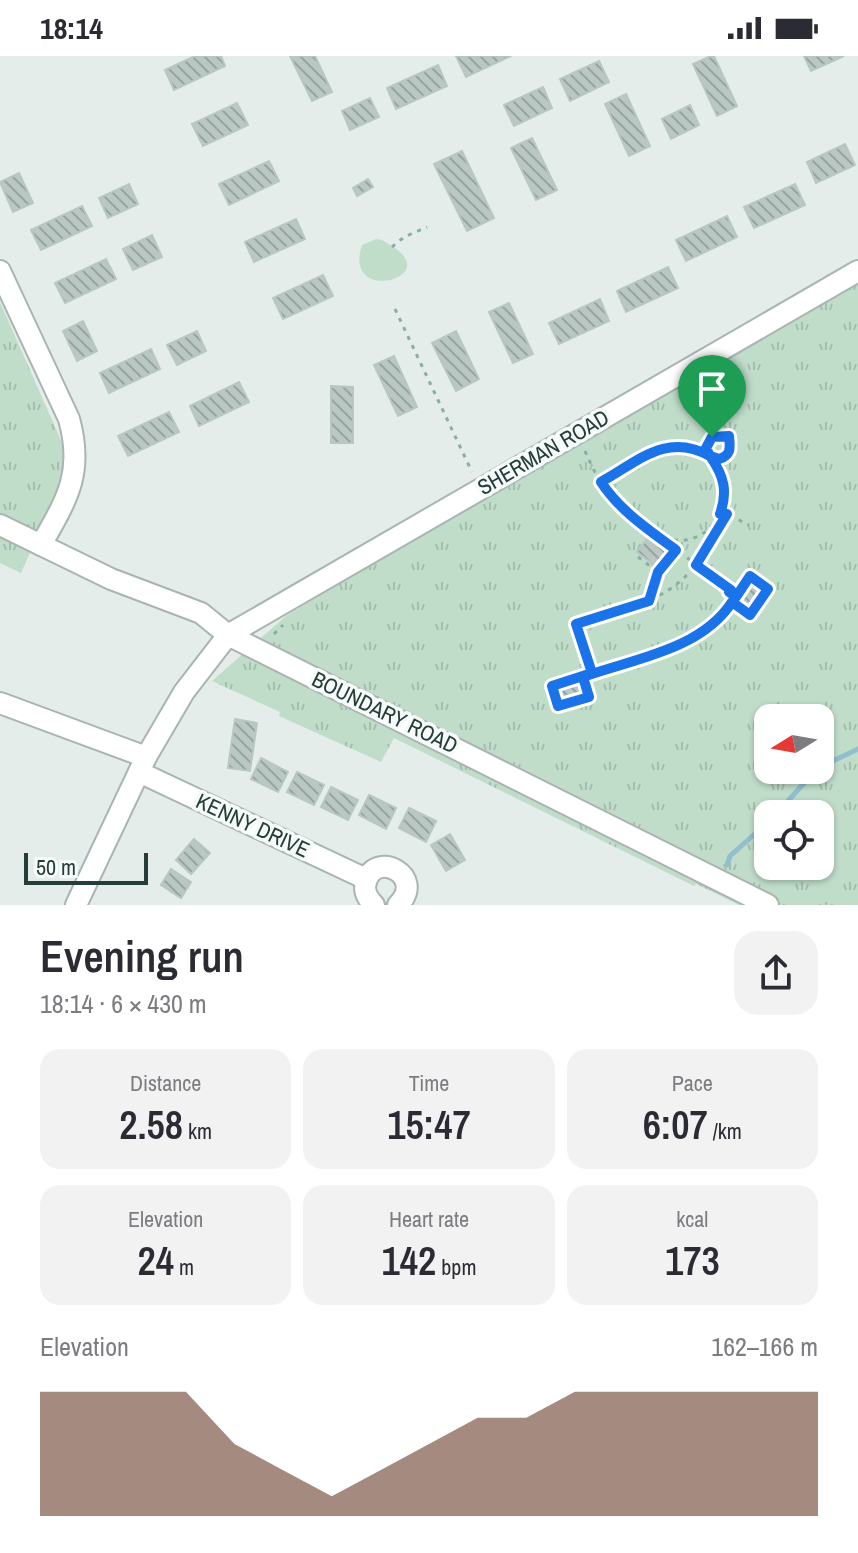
<!DOCTYPE html>
<html lang="en">
<head>
<meta charset="utf-8">
<style>
	body { margin:0; font-family:"Archivo Narrow",sans-serif; background:#f2f2f3; color:#2b2b33; height:100vh; display:flex; flex-direction:column; font-size:30px; white-space:nowrap }
	* { box-sizing:border-box; margin:0 }
	p { font-size:26px; color:#7c7c81 }
	.icon { flex:none; width:44px; height:44px; fill:none; stroke:currentColor; stroke-width:2; stroke-linecap:round; stroke-linejoin:round }
	.map { position:relative; height:849px; overflow:hidden }
	.drawer { display:flex; flex-direction:column; background:#fff; flex:1 }
	.drawer>* { flex:none }
	.needle { width:52px; rotate:259deg }
	.buttons { position:absolute; left:754px; top:648px; display:grid; gap:16px }
	.buttons a { display:grid; place-items:center; width:80px; height:80px; border-radius:16px; background:#fff; box-shadow:0 2px 6px #0004; font-size:40px }
	.scale { position:absolute; left:24px; bottom:20px; width:124px; box-sizing:border-box; padding-left:8px; border:4px solid #253e3a; border-top:0; font-size:22px; line-height:28px; white-space:nowrap; color:#253e3a; -webkit-text-stroke:6px #f6faf8; paint-order:stroke }
	.pin { position:absolute; display:grid; place-items:center; width:68px; height:68px; color:#fff; margin:-82px -34px; border-radius:50% 50% 50% 0; rotate:-45deg; box-shadow:0 0 8px #0007 }
	.pin .icon { rotate:45deg }
	.round { display:grid; place-items:center; flex:none; width:84px; height:84px; border-radius:24px; background:#f2f2f3 }
	.head { display:flex; align-items:center; justify-content:space-between; height:136px; padding:0 40px }
	h1 { font-size:44px; font-weight:600; line-height:60px }
	.figures { display:grid; grid-template-columns:repeat(3,1fr); gap:12px; height:136px; padding:8px 40px }
	.figures div { display:grid; align-content:center; border-radius:20px; background:#f2f2f3; text-align:center }
	.figures b { font-size:40px; font-weight:600 }
	.figures small { font-size:22px; font-weight:400 }
	.figures p { font-size:22px }
	.chart { height:224px; padding:16px 40px }
	.chart p { display:flex; justify-content:space-between }
	.chart svg { width:100%; height:144px; margin-top:8px; fill:#805a4a; opacity:.7 }
	.status { display:flex; justify-content:space-between; align-items:center; height:56px; padding:0 40px; background:#fff; direction:ltr }
	.status svg { height:22px; fill:currentColor }
	.map>svg:first-child { display:block }
	.green { fill:#c0ddca }
	.park { fill:url(#park-tufts); fill-rule:evenodd }
	.lines { fill:none; stroke-linecap:round; stroke-linejoin:round }
	.stream { stroke:#91bfce; stroke-width:5 }
	.building { fill:url(#building-back-hatch); stroke:#b8c7c2; stroke-width:2 }
	.minor-casing { stroke:#a8b5b2; stroke-width:24 }
	.path { stroke:#88afa6; stroke-width:3; stroke-dasharray:4 6; stroke-linecap:butt }
	.minor { stroke:#fff; stroke-width:20 }
	.route-casing { stroke:#fff; stroke-width:16 }
	.route { stroke:#1a73e8; stroke-width:10 }
	.labels { text-anchor:middle; stroke-width:7; stroke-linejoin:round; paint-order:stroke }
	.street-label { font-size:22px; fill:#253e3a; stroke:#f6faf8 }
</style>
</head>
<body>
<div class="status"><b>18:14</b><svg viewBox="0 0 49 12"><path d="M0 12V9h3v3zM5 12V6h3v6zM10 12V3h3v9zM15 12V0h3v12zM26 1h20v11H26zM47 4h2v5h-2z"/></svg></div>
<div class="map">
<svg width="858" height="849" viewBox="0 0 858 849">
	<defs>
		<pattern id="park-tufts" width="24" height="20" patternUnits="userSpaceOnUse" patternTransform="scale(2)"><rect width="24" height="20" fill="#c0ddca"/><path d="M3 7l-1-3M5 7V3M7 7l1-3M15 17l-1-3M17 17v-4M19 17l1-3" fill="none" stroke="#a5bfae"/></pattern>
		<pattern id="building-back-hatch" width="6" height="6" patternUnits="userSpaceOnUse" patternTransform="scale(2)"><rect width="6" height="6" fill="#bac8c4"/><path d="M-1 5l2 2M0 0l6 6M5-1l2 2" fill="none" stroke="#97a4a0"/></pattern>
	</defs>
	<rect width="100%" height="100%" fill="#e5edea"/>
	<path class="green" d="M376 183C385 184 386 187 393 191 443 222 342 249 362 189Z"/>
	<g class="park">
		<path d="M858 225V849H739L696 828 694 830 394 682 381 706 279 660 280 656 212 625 286 560 378 504ZM768 662H820V714H768ZM768 758H820V810H768Z"/>
		<polygon points="0,246 67,398 64,420 21,517 0,507"/>
	</g>
	<g class="lines">
		<g class="stream">
			<polyline points="820,711 858,693"/>
			<polyline points="776,758 816,714"/>
			<polyline points="727,809 730,800 768,766"/>
		</g>
	</g>
	<g class="building">
		<polygon points="195,0 221,0 225,10 174,34 165,14"/>
		<polygon points="290,0 315,0 332,36 312,45"/>
		<polygon points="456,0 511,0 466,21"/>
		<polygon points="711,0 714,0 737,50 717,60 693,8"/>
		<polygon points="804,0 844,0 811,15"/>
		<polygon points="599,5 609,26 570,45 560,23"/>
		<polygon points="438,9 447,30 396,53 387,32"/>
		<polygon points="543,31 552,52 514,70 504,49"/>
		<polygon points="626,38 650,90 629,100 605,48"/>
		<polygon points="370,42 379,61 350,74 342,55"/>
		<polygon points="237,47 248,69 203,90 192,68"/>
		<polygon points="690,49 699,69 671,83 662,63"/>
		<polygon points="532,82 557,134 536,144 511,92"/>
		<polygon points="845,88 855,109 816,127 807,106"/>
		<polygon points="462,95 494,162 467,175 434,108"/>
		<polygon points="269,105 279,125 229,149 219,128"/>
		<polygon points="19,117 33,147 13,156 0,126"/>
		<polygon points="368,123 373,131 357,140 353,132"/>
		<polygon points="129,128 138,148 108,162 99,142"/>
		<polygon points="795,128 805,149 754,172 744,151"/>
		<polygon points="82,150 92,170 41,194 31,174"/>
		<polygon points="727,160 737,181 686,205 676,184"/>
		<polygon points="296,163 305,183 254,206 245,186"/>
		<polygon points="152,179 162,201 133,214 123,193"/>
		<polygon points="106,203 116,223 65,247 55,227"/>
		<polygon points="668,211 678,232 626,256 617,235"/>
		<polygon points="323,219 333,240 283,263 273,242"/>
		<polygon points="600,243 609,265 559,288 549,267"/>
		<polygon points="509,247 533,298 513,307 489,256"/>
		<polygon points="83,265 97,295 77,305 63,275"/>
		<polygon points="197,275 206,295 177,309 167,289"/>
		<polygon points="456,275 479,323 456,335 432,287"/>
		<polygon points="151,293 160,313 109,337 100,317"/>
		<polygon points="394,300 417,351 398,360 374,309"/>
		<polygon points="239,326 249,346 199,370 190,350"/>
		<polygon points="331,330 353,331 353,387 331,387"/>
		<polygon points="169,356 179,376 128,400 118,380"/>
		<polygon points="649,480 669,495 657,511 637,496"/>
		<polygon points="752,526 764,534 751,553 739,544"/>
		<polygon points="580,625 584,638 563,645 559,632"/>
		<polygon points="235,663 257,667 250,715 228,712"/>
		<polygon points="261,702 288,716 278,736 251,723"/>
		<polygon points="297,716 324,729 314,749 287,736"/>
		<polygon points="331,731 358,744 348,764 321,751"/>
		<polygon points="369,739 396,752 386,773 359,759"/>
		<polygon points="409,752 436,765 426,786 399,772"/>
		<polygon points="450,778 465,804 446,815 431,789"/>
		<polygon points="194,783 210,797 191,818 176,804"/>
		<polygon points="171,813 191,826 181,842 161,829"/>
	</g>
	<g class="lines">
		<defs>
			<g id="minor">
				<path d="M0 215 69 363C84 417 67 443 41 489"/>
				<polyline points="0,469 111,523 201,557 228,579 768,849"/>
				<polyline points="0,647 146,701"/>
				<polyline points="139,716 366,823"/>
				<polyline points="76,849 146,701 184,636 228,579 858,215"/>
				<path d="M374 849C367 842 363 835 366 826 375 793 427 820 398 849"/>
			</g>
		</defs>
		<use href="#minor" class="minor-casing"/>
		<g class="path">
			<polyline points="392,191 404,181 427,171"/>
			<polyline points="395,253 472,416"/>
			<path d="M726 378 729 380V398L719 403 712 402 706 392C708 380 716 380 726 378Z"/>
			<path d="M585 395C592 411 600 428 612 442 619 452 631 458 640 466 707 526 757 422 700 395 692 390 681 388 671 389 650 392 620 416 601 426"/>
			<polyline points="720,458 727,458 749,469"/>
			<polyline points="663,484 731,534 729,536 736,541"/>
			<polyline points="638,501 658,516"/>
			<polyline points="649,545 658,516 676,494"/>
			<polyline points="274,578 283,569"/>
			<path d="M592 617 576 568C660 542 685 542 727 458"/>
			<path d="M583 621C630 605 690 595 725 557 735 546 742 532 750 520L768 533 750 559 732 546"/>
			<polygon points="583,621 589,641 558,650 552,630"/>
		</g>
		<use href="#minor" class="minor"/>
	</g>
	<g class="lines">
		<defs>
			<path id="route" d="M712 381 706 392 710 400C666 376 639 405 601 426 620 455 649 474 676 494L658 516 649 545 576 568 592 617 552 630 558 650 589 641 583 621C633 603 701 594 732 546L750 559 768 533 750 520 736 541 729 536 731 534 696 509 727 458H720C728 435 724 420 710 400L719 403C732 399 730 391 729 380L712 381"/>
		</defs>
		<use href="#route" class="route-casing"/>
		<use href="#route" class="route"/>
	</g>
	<g class="labels">
		<g class="street-label">
			<text transform="translate(543 396) rotate(-30)" y="8">SHERMAN ROAD</text>
			<text transform="translate(385 656) rotate(26)" y="8">BOUNDARY ROAD</text>
			<text transform="translate(253 769) rotate(25)" y="8">KENNY DRIVE</text>
		</g>
	</g>
</svg>
<div class="buttons">
<a><svg class="needle" viewBox="-14 -14 28 28"><path d="M0-13l5 13h-10z" fill="#e53935"/><path d="M0 13l5-13h-10z" fill="#7c7c81"/></svg></a>
<a><svg class="icon" aria-label="locate" viewBox="0 0 24 24"><circle cx="12" cy="12" r="6"/><path d="M12 2v4M12 18v4M2 12h4M18 12h4"/></svg></a>
</div>
<div class="scale">50 m</div>
<div class="pin" style="left:712px;top:381px;background:#1e9e55"><svg class="icon" aria-label="arrive" viewBox="0 0 24 24"><path d="M6 21V4h12l-3 4 3 4H6"/></svg></div>
</div>
<section class="drawer">
<div class="head"><div><h1>Evening run</h1><p>18:14 · 6 × 430 m</p></div><a class="round"><svg class="icon" aria-label="share" viewBox="0 0 24 24"><path d="M12 15V3M7 8l5-5 5 5M5 13v7h14v-7"/></svg></a></div>
<div class="figures">
<div><p>Distance</p><b>2.58<small> km</small></b></div>
<div><p>Time</p><b>15:47</b></div>
<div><p>Pace</p><b>6:07<small> /km</small></b></div>
</div>
<div class="figures">
<div><p>Elevation</p><b>24<small> m</small></b></div>
<div><p>Heart rate</p><b>142<small> bpm</small></b></div>
<div><p>kcal</p><b>173</b></div>
</div>
<div class="chart"><p><span>Elevation</span>162–166 m</p>
<svg viewBox="0 0 160 44" preserveAspectRatio="none"><path d="M0 44V6L10 6L20 6L30 6L40 22L50 30L60 38L70 30L80 22L90 14L100 14L110 6L120 6L130 6L140 6L150 6L160 6V44z"/></svg>
</div>
</section>
</body>
</html>
